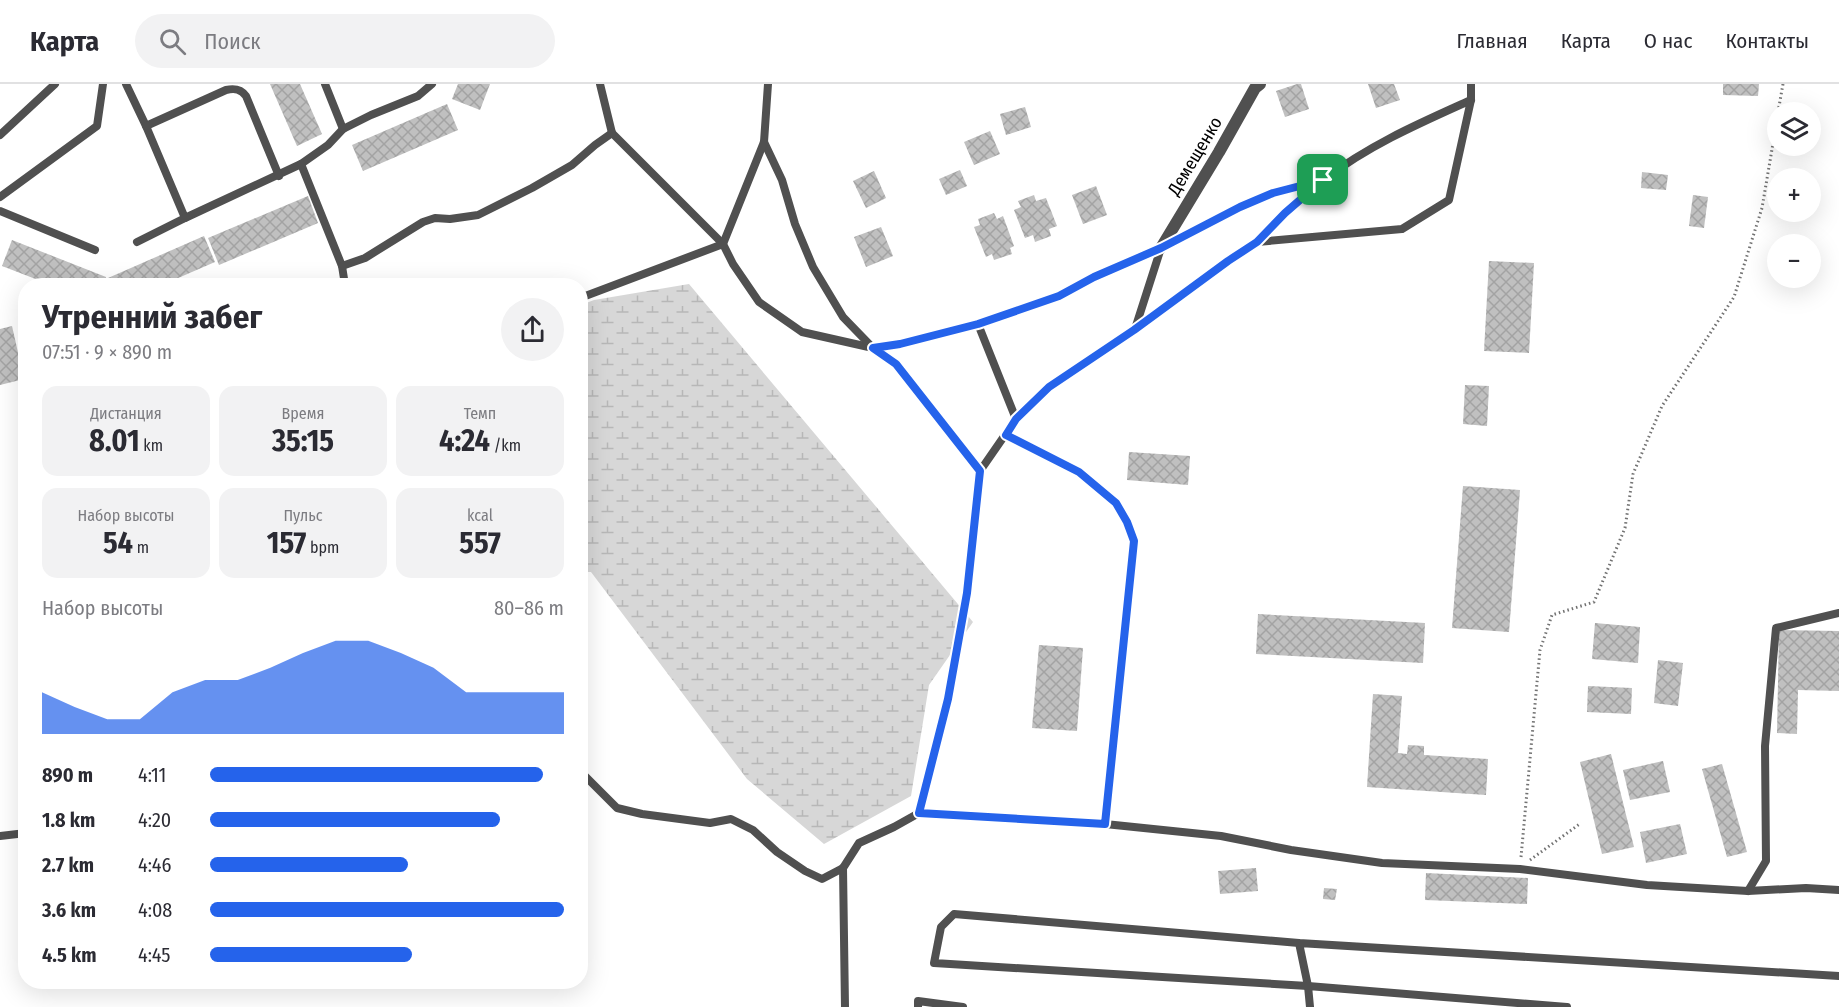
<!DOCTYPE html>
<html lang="ru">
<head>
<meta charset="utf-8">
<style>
	body { margin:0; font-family:"Fira Sans Condensed",sans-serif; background:#f2f2f3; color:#2b2b33; height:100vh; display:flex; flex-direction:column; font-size:22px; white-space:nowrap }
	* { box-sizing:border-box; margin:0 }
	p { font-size:20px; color:#7c7c81 }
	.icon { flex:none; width:33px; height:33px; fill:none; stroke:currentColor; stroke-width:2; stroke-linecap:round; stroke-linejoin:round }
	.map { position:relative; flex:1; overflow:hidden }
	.side { position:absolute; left:18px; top:194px; width:570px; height:711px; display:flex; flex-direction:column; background:#fff; border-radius:24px; box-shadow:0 6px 24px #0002 }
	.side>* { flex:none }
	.tools { position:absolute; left:1767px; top:18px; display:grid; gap:12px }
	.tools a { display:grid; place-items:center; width:54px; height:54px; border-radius:50%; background:#fff; box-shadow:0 6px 24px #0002; font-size:30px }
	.pin { position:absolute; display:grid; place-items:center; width:51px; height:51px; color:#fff; margin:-26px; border-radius:12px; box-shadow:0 3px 9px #0006 }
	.round { display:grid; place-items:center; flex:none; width:63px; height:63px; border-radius:32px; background:#f2f2f3 }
	.head { display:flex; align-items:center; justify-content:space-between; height:102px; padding:0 24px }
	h1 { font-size:33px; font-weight:700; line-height:45px }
	.metrics { display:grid; grid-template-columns:repeat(3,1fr); gap:9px; height:102px; padding:6px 24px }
	.metrics div { display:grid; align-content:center; border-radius:15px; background:#f2f2f3; text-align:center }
	.metrics b { font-size:30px; font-weight:700 }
	.metrics small { font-size:16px; font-weight:400 }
	.metrics p { font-size:16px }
	.chart { height:168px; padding:12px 24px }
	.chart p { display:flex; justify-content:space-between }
	.chart svg { width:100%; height:108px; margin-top:6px; fill:#2563eb; opacity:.7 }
	ul { padding:0 24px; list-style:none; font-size:20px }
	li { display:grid; grid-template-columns:96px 72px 1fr; align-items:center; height:45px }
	li i { height:15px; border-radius:8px; background:#2563eb }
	header { display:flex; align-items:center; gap:36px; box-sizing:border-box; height:84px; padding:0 30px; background:#fff; border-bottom:2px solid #e1e1e2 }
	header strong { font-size:28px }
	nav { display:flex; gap:33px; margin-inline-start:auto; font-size:21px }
	.search { width:420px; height:54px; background:#f2f2f3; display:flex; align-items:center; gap:15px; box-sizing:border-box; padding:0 21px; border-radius:33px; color:#7c7c81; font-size:22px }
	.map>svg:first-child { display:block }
	.wetland { fill:url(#wetland-marsh) }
	.building { fill:url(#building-cross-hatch) }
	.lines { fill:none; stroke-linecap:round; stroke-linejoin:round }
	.path { stroke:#727272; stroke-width:3; stroke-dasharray:1.5 3; stroke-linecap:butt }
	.lane { stroke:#505050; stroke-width:8 }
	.street { stroke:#505050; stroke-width:12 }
	.route-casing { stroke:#fff; stroke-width:12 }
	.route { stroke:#2563eb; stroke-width:8 }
	.labels { text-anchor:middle; stroke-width:4.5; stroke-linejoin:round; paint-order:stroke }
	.street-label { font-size:18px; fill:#000; stroke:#fff }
</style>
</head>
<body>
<header>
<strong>Карта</strong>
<div class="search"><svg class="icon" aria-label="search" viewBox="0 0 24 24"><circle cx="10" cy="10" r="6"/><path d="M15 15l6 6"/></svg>Поиск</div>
<nav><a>Главная</a><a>Карта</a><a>О нас</a><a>Контакты</a></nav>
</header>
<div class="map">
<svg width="1839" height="923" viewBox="0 0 1839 923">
	<defs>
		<pattern id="wetland-marsh" width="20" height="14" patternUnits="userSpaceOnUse" patternTransform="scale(1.5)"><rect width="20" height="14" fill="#d7d7d7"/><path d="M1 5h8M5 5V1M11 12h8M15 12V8" fill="none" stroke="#b7b7b7"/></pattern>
		<pattern id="building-cross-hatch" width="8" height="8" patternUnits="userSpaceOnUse" patternTransform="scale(1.5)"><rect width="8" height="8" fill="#c0c0c0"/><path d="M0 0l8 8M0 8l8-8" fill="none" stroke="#a3a3a3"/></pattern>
	</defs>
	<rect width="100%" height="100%" fill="#fff"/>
	<polygon class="wetland" points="689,200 973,538 929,601 911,712 824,760 747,695 591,488 581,488 581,221 594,216"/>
	<g class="building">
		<polygon points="270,0 300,0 322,50 297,62"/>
		<polygon points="458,0 490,0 480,26 452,15"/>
		<polygon points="1297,0 1301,0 1309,25 1285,33 1276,7"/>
		<polygon points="1368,0 1394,0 1400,16 1376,24"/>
		<polygon points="1723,0 1759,0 1758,12 1723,11"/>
		<polygon points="447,20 458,46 363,87 352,61"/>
		<polygon points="1025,23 1031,43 1006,51 1000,30"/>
		<polygon points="990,47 1000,70 974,81 964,58"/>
		<polygon points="960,86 967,102 946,111 939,95"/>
		<polygon points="874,87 886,114 866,124 853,97"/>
		<polygon points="1642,88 1668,91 1666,106 1641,104"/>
		<polygon points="1096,102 1107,131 1083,140 1072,111"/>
		<polygon points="1034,111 1036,117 1046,114 1057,142 1049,145 1051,152 1035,158 1033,151 1025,154 1014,126 1021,123 1018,117"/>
		<polygon points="1693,111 1708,113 1704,144 1689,142"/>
		<polygon points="308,112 318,139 219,181 208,154"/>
		<polygon points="994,129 997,135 1003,132 1014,162 1010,164 1012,170 994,176 992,170 986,173 974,143 980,141 978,135"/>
		<polygon points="881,143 893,172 866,183 854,153"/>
		<polygon points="204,152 215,178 162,201 111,201 108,194"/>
		<polygon points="12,156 106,193 103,201 51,201 2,182"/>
		<polygon points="1489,177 1534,179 1529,269 1484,267"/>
		<polygon points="12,242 24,295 0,301 0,245"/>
		<polygon points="1465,301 1489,302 1487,342 1463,340"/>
		<polygon points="1129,368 1190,372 1188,401 1127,396"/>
		<polygon points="1463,402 1520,406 1509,548 1452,544"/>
		<polygon points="1258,530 1425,539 1423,579 1256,570"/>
		<polygon points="1595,539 1640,543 1638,579 1592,575"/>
		<polygon points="1779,546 1839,547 1839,607 1798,606 1797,650 1777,649"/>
		<polygon points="1039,561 1083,564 1077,647 1032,644"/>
		<polygon points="1658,576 1683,579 1678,622 1654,619"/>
		<polygon points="1588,602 1632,604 1631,630 1587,628"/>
		<polygon points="1373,610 1402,612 1398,669 1407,670 1408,661 1424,662 1424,671 1488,675 1486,711 1367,703"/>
		<polygon points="1611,670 1634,763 1602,770 1580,678"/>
		<polygon points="1663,677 1670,708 1630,716 1623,686"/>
		<polygon points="1722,680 1747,768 1727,773 1702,685"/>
		<polygon points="1680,740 1687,770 1646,779 1640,748"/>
		<polygon points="1256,784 1258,807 1220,810 1218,787"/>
		<polygon points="1426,789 1528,794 1527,820 1425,816"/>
		<polygon points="1324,804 1337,805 1335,816 1323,815"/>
	</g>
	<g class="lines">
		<g class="path">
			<polyline points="1778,28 1783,0"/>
			<polyline points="1521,773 1540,566 1552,531 1594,518 1625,444 1633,390 1662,322 1734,213 1762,124 1778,30"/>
			<polyline points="1530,776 1581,739"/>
		</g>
		<g class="lane">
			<polyline points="126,0 146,42 185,134 301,80 328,61 343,45 371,31 418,12 432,0"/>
			<polyline points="325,0 343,45"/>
			<polyline points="600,0 612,49"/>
			<path d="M146 42 226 6C235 4 241 5 246 12L279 92"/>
			<polyline points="612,49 723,160 733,180 759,218 802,248 873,264 896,280 980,387 967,509 948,615 919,729"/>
			<polyline points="0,51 55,0"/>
			<polyline points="764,58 782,96 795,140 813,183 843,233 873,264 900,260 978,240 1059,212 1094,193 1161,164 1240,123 1273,109 1323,96"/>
			<polyline points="301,80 342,182 345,201"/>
			<polyline points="0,113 97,42 103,0"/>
			<polyline points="0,127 95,166"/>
			<polyline points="137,158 185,134"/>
			<path d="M1257 158C1279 136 1300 113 1325 95 1369 61 1420 39 1471 16"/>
			<polyline points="342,182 365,174 423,138 435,134 450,135 478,131 532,104 572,81 595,61 612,49"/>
			<polyline points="580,214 723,160 764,58 768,0"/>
			<polyline points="978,240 1016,335"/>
			<polyline points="1135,245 1161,164"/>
			<polyline points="1006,351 1079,388 1116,419 1127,438 1134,457 1105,740"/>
			<polyline points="980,387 1016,335 1049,303 1134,246 1228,177 1257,158 1402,145 1449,116 1471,16 1471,0"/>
			<polyline points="580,687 617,724 642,730 710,739 731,735 753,746 777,768 805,787 822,795 843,784 859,759 894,743 919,729 1105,740 1221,752 1291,766 1382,779 1520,785 1647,801 1748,807 1806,804 1839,806"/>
			<polyline points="0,752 26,749"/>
			<polyline points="843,784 845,923"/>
			<polyline points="1748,807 1766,777 1765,662 1776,544 1839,529"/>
			<polyline points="1299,859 1308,902 934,879 941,843 954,830 1299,859 1839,892"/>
			<polyline points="918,923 918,917 963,923"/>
			<polyline points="1310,923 1308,902 1567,923"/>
		</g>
		<polyline class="street" points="1161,164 1219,68 1255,4 1260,0"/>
	</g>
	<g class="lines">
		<defs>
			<polygon id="route" points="1323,96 1285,129 1257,158 1228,177 1134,246 1049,303 1016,335 1006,351 1079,388 1116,419 1127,438 1134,457 1105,740 919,729 948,615 967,509 980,387 896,280 873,264 900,260 978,240 1059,212 1094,193 1161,164 1240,123 1273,109"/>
		</defs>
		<use href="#route" class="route-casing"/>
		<use href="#route" class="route"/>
	</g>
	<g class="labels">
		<g class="street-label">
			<text transform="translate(1195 72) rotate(-59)" y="6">Демещенко</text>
		</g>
	</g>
</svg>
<div class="tools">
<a><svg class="icon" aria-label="layers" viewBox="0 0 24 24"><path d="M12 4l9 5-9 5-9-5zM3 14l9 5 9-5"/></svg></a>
<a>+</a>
<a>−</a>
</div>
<div class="pin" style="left:1323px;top:96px;background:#1e9e55"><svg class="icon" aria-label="arrive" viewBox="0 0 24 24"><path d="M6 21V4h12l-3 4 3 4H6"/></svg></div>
<section class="side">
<div class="head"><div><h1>Утренний забег</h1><p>07:51 · 9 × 890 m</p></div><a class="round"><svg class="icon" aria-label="share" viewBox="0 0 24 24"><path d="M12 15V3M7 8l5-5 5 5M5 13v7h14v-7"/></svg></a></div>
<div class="metrics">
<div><p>Дистанция</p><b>8.01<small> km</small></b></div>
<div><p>Время</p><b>35:15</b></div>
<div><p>Темп</p><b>4:24<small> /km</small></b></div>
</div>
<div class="metrics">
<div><p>Набор высоты</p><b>54<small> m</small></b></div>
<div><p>Пульс</p><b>157<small> bpm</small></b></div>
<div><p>kcal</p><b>557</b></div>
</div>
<div class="chart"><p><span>Набор высоты</span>80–86 m</p>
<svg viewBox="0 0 160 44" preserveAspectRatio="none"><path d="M0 44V27L10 33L20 38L30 38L40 27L50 22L60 22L70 17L80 11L90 6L100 6L110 11L120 17L130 27L140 27L150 27L160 27V44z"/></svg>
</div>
<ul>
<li><b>890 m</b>4:11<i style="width:94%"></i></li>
<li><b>1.8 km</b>4:20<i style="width:82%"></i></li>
<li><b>2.7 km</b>4:46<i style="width:56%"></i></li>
<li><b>3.6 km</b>4:08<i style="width:100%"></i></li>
<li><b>4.5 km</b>4:45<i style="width:57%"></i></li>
</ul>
</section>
</div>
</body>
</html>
